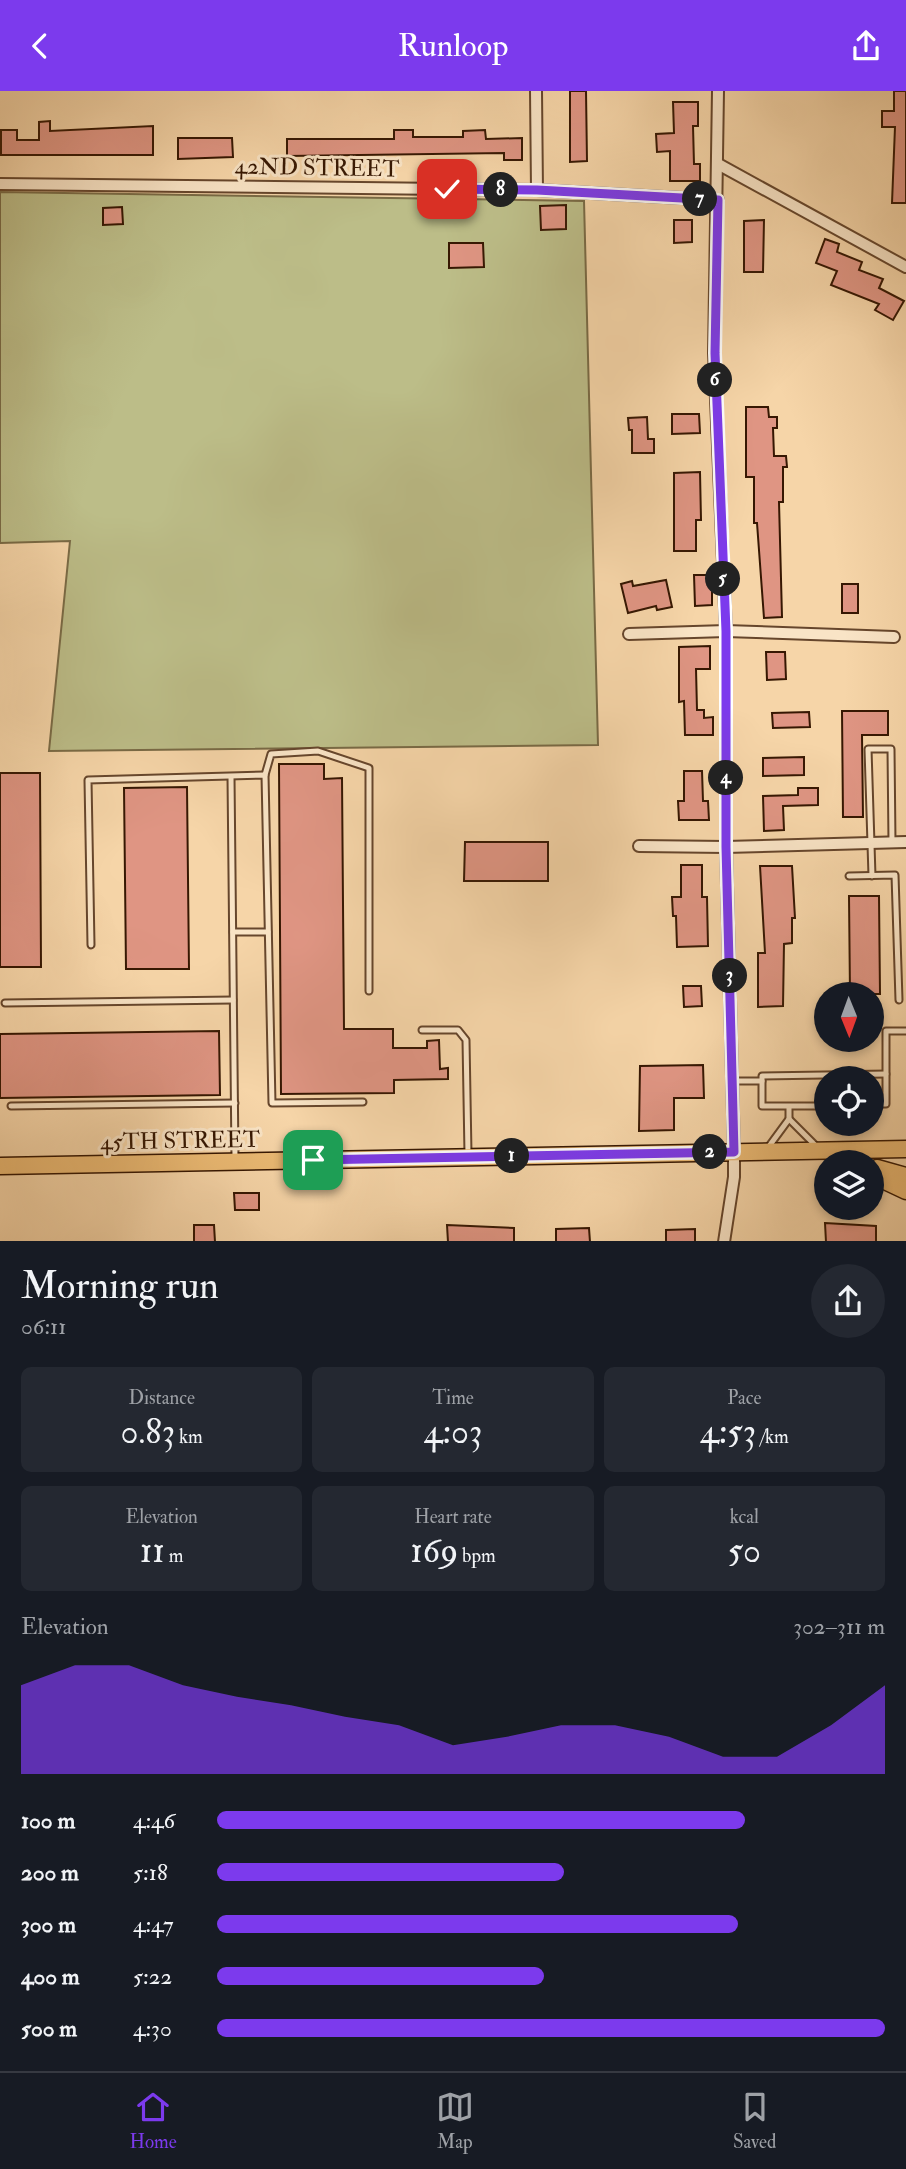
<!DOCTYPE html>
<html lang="en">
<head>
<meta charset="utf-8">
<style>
	body { margin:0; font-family:"IM FELL Double Pica",serif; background:#242831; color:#f1f3f6; height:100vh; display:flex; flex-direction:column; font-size:26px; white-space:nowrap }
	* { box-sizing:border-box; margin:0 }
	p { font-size:23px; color:#9ea1a6 }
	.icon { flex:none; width:38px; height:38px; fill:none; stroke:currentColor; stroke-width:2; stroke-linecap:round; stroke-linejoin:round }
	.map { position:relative; height:1150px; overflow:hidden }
	.details { display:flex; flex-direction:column; background:#171b24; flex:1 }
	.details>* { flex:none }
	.needle { width:46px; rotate:179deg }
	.controls { position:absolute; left:814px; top:891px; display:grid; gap:14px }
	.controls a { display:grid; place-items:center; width:70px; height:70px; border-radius:50%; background:#171b24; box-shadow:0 4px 10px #0003; font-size:35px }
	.pin { position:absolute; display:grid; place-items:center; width:60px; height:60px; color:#fff; margin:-30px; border-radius:14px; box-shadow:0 4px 10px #0006 }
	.km { position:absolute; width:35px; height:35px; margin:-18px; border-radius:50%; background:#222; color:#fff; font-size:19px; line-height:35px; text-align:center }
	.round { display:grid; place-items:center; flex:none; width:74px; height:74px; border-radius:37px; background:#242831 }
	.summary { display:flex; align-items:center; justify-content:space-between; height:119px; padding:0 21px }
	h1 { font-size:38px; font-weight:600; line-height:52px }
	.stats { display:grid; grid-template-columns:repeat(3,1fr); gap:10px; height:119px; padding:7px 21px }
	.stats div { display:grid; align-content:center; border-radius:10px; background:#242831; text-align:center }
	.stats b { font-size:35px; font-weight:600 }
	.stats small { font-size:19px; font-weight:400 }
	.stats p { font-size:19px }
	.chart { height:196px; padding:14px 21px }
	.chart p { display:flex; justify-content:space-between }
	.chart svg { width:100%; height:126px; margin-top:7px; fill:#7c3aed; opacity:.7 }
	ul { padding:0 21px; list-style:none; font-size:23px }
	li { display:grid; grid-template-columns:112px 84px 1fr; align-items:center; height:52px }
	li i { height:18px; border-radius:9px; background:#7c3aed }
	header { display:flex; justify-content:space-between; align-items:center; height:91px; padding:0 21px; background:#7c3aed; color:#fff; font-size:32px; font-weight:600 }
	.tabs { display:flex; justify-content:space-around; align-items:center; height:98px; border-top:2px solid #363941; background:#171b24; font-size:19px; color:#9ea1a6 }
	.tabs a { display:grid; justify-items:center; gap:4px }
	.tabs .on { color:#7c3aed }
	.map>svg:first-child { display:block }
	.green { fill:#bcbd88; stroke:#796a45; stroke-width:2 }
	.building { fill:#df9583; stroke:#361702; stroke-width:2 }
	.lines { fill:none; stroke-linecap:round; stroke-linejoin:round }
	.lane-casing { stroke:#66462c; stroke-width:9 }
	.street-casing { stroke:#66462c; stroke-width:14 }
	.primary-casing { stroke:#361702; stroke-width:19 }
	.lane { stroke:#f9e4c6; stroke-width:5 }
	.street { stroke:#f9e4c6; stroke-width:10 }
	.primary { stroke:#ebba74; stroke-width:16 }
	.route-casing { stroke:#fff; stroke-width:14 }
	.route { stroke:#7c3aed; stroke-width:9 }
	.labels { text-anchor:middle; stroke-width:6; stroke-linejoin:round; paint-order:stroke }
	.street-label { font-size:23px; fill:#361702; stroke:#f9e4c6 }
</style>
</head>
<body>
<header><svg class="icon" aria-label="back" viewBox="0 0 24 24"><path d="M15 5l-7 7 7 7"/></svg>Runloop<svg class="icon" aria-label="share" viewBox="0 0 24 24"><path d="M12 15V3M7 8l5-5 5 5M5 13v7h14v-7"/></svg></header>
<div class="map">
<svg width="906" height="1151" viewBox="0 0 906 1151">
	<rect width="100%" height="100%" fill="#f6d5a8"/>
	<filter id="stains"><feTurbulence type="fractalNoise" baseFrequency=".00286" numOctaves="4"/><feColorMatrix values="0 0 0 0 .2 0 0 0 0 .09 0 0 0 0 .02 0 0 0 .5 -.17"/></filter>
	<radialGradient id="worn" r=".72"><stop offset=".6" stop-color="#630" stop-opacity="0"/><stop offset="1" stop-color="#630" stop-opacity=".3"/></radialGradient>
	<polygon class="green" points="0,101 584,110 598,654 49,660 70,450 0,452"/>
	<g class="building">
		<polygon points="570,0 586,0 587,70 570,71"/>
		<polygon points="894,0 906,0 906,112 892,112 895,36 882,36 882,20 894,20"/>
		<polygon points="673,11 698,11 698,35 693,35 694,73 700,73 700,90 670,90 670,60 657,61 656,43 674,42"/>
		<polygon points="50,30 50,40 153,35 153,64 1,64 1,39 17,39 17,49 39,49 39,31"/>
		<polygon points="394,39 413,39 413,46 463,46 463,40 485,39 486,48 522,47 522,69 504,69 504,62 287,65 287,48 394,48"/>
		<polygon points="178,47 232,47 233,66 178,68"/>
		<polygon points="566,114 566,138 541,139 540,115"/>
		<polygon points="122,116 123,133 103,134 103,117"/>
		<polygon points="674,129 692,129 692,151 674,152"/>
		<polygon points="764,129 763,181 744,181 744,130"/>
		<polygon points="825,148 839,153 837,161 862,171 859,179 883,188 879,197 904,210 893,229 875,219 879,213 831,194 837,180 816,172"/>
		<polygon points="449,152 483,152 484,176 449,177"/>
		<polygon points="746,316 768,316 769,326 777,326 777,337 773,337 774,365 786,365 787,376 783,376 783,411 779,411 782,526 764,527 757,432 754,432 754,386 746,386"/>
		<polygon points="672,323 699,323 700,342 672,343"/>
		<polygon points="647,326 648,348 654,348 654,362 632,362 632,339 629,339 628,327"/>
		<polygon points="700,381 701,429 696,429 696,460 674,460 674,382"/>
		<polygon points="694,484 712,484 712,514 695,515"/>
		<polygon points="666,489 672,516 657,519 656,515 628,522 621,493 632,490 633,495"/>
		<rect x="842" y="493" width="16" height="29"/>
		<polygon points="710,555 710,578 696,578 697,619 704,619 704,627 713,626 713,644 685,644 684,610 679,611 679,556"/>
		<polygon points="766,561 785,561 786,588 767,589"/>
		<polygon points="842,620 888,620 888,644 862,644 863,726 843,726"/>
		<polygon points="809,621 810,636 773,637 772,622"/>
		<polygon points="804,666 804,684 763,685 763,667"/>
		<polygon points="279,673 324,673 324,688 342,687 344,938 393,938 393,957 427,957 427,950 439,949 440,978 448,977 448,988 394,989 394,1002 281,1003"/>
		<polygon points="684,680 702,680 703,710 708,710 709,729 679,729 678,710 684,710"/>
		<polygon points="0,682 40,682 41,876 0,876"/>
		<polygon points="187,696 189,878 126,878 124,697"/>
		<polygon points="798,697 818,697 818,714 783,715 784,739 764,740 763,705 798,704"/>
		<polygon points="465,751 548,751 548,790 464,790"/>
		<polygon points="681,774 702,774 702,806 707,806 708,855 677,856 676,825 673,825 672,806 681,806"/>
		<polygon points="760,775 792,775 795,827 792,827 792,852 784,853 783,915 758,916 758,862 765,862"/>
		<polygon points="849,805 879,805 880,903 850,903"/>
		<polygon points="683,895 701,895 702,915 684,916"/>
		<polygon points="219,940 220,1004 0,1007 0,943"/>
		<polygon points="703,974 704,1007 674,1007 674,1039 639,1040 640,975"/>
		<polygon points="234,1102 259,1102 259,1119 235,1119"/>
		<polygon points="825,1132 876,1135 876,1151 826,1151"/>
		<polygon points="194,1134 214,1134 215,1151 194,1151"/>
		<polygon points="447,1134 514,1137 514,1151 448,1151"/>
		<polygon points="589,1137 590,1151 556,1151 556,1138"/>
		<polygon points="695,1138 695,1151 666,1151 666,1139"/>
	</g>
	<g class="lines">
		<defs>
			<g id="lane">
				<polyline points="265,684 271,663 318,660 369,677 369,900"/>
				<polyline points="231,686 235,1067"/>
				<polyline points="849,785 895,784 899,909"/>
				<polyline points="872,785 868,658 891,658 892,751"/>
				<polyline points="233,841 268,841"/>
				<polyline points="91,854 88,689 265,684 272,1012 363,1011"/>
				<polyline points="5,912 233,909"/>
				<polyline points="422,939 458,939 466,949 468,1063"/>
				<polyline points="732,990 762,990"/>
				<polyline points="872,1013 886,1013 886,940 906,940"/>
				<polyline points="11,1015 235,1012"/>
				<polyline points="826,1015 762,1015 762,985 886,983"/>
				<polyline points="789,1028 817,1056"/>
				<polyline points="767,1058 789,1028 789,1016"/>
			</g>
			<g id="street">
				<polyline points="536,0 537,99"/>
				<polyline points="718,0 714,262 726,540 726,756 734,1061 734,1086 724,1151"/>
				<polyline points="718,73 906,176"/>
				<polyline points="0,93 537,99 718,109"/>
				<polyline points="629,543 726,540 894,546"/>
				<polyline points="639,755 726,756 906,751"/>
			</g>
			<g id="primary">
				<polyline points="0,1075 906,1058"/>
				<polyline points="877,1077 906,1085"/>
				<polyline points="872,1084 906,1100"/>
			</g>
		</defs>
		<use href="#lane" class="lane-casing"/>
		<use href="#street" class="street-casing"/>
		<use href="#primary" class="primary-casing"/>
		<use href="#lane" class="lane"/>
		<use href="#street" class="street"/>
		<use href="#primary" class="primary"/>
	</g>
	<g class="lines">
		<defs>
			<polyline id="route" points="313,1069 734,1061 726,756 726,540 715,262 718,109 537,99 447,98"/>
		</defs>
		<use href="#route" class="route-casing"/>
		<use href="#route" class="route"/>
	</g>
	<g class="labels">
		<g class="street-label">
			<text transform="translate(317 76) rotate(1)" y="8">42ND STREET</text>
			<text transform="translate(180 1049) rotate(-1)" y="8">45TH STREET</text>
		</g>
	</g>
	<rect width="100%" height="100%" filter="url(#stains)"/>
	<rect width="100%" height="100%" fill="url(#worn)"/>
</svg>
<div class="controls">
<a><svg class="needle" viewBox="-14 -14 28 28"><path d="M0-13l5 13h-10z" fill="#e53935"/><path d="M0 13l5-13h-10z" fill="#9ea1a6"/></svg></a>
<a><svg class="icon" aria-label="locate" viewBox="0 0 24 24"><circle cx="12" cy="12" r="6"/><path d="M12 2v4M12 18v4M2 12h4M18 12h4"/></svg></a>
<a><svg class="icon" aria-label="layers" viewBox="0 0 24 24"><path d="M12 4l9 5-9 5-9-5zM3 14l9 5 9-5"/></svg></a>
</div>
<div class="pin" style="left:313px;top:1069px;background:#1e9e55"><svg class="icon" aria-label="arrive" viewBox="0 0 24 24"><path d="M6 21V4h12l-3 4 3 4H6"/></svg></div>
<div class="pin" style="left:447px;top:98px;background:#d93025"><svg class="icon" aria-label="check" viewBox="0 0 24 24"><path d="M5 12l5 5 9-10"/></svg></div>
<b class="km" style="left:512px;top:1065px">1</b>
<b class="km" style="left:710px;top:1061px">2</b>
<b class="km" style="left:730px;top:885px">3</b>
<b class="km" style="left:726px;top:687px">4</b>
<b class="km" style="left:723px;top:488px">5</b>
<b class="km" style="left:715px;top:289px">6</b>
<b class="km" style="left:700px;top:108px">7</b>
<b class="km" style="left:501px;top:99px">8</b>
</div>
<section class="details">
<div class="summary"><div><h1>Morning run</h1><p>06:11</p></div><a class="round"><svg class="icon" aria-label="share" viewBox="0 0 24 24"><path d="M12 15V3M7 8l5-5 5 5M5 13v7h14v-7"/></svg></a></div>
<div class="stats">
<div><p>Distance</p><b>0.83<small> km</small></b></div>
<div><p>Time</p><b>4:03</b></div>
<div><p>Pace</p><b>4:53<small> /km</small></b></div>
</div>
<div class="stats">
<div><p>Elevation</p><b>11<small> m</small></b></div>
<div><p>Heart rate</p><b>169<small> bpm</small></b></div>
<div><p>kcal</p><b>50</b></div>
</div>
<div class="chart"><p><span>Elevation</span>302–311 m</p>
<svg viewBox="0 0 160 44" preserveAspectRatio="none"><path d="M0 44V13L10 6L20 6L30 13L40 17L50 20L60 24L70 27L80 34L90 31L100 27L110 27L120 31L130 38L140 38L150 27L160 13V44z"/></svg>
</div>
<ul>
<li><b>100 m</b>4:46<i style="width:79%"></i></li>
<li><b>200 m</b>5:18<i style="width:52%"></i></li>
<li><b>300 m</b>4:47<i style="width:78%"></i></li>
<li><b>400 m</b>5:22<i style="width:49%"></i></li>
<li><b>500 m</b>4:30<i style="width:100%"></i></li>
</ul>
</section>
<nav class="tabs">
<a class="on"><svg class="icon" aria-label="home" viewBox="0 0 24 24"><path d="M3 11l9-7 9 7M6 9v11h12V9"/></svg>Home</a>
<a><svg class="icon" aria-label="map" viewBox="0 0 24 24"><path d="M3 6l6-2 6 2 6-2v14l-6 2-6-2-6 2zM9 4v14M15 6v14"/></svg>Map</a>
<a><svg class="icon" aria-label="saved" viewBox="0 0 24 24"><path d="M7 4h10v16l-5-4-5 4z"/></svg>Saved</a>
</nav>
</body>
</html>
